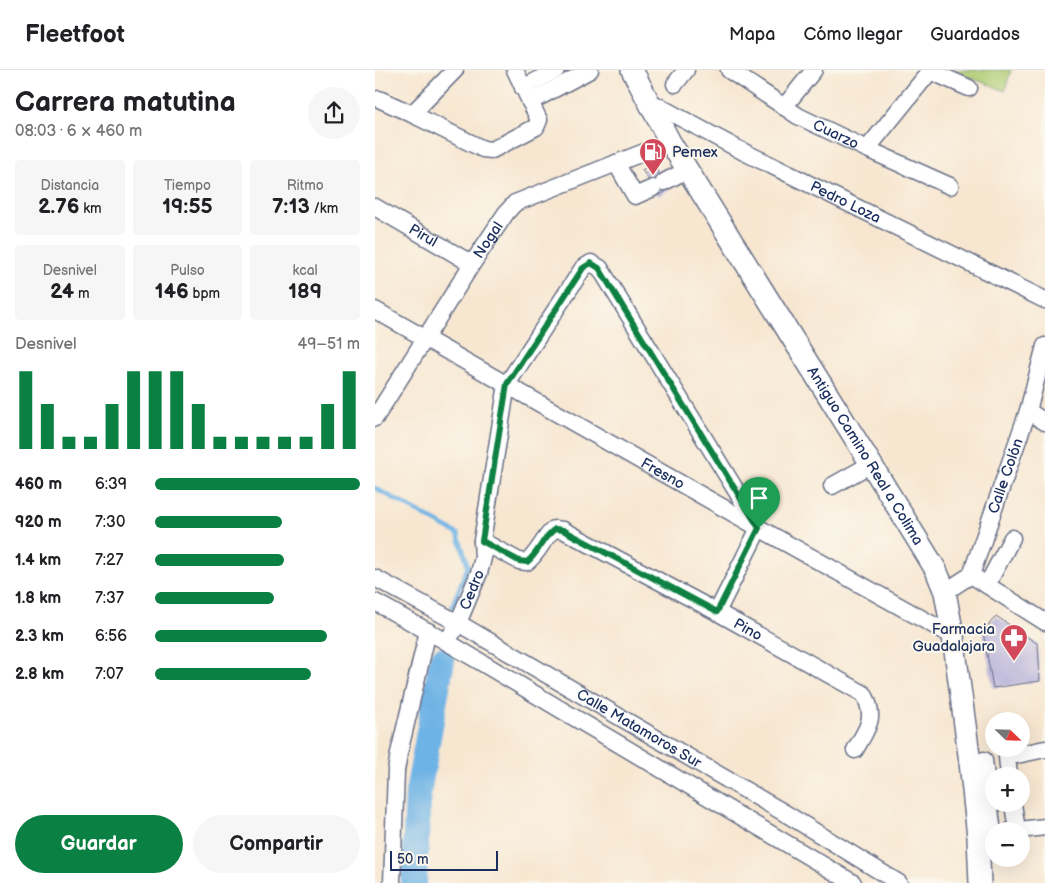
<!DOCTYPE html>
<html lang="es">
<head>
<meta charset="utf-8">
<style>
	body { margin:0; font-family:"Balsamiq Sans",sans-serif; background:#f6f6f6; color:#202124; height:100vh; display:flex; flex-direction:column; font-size:19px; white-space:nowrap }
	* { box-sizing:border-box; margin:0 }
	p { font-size:16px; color:#757577 }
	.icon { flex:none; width:28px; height:28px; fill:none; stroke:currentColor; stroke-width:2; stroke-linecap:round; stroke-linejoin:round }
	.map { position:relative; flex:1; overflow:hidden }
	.side { display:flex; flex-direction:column; background:#fff; width:375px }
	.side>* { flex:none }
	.needle { width:32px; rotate:113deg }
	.tools { position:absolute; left:610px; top:642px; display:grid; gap:10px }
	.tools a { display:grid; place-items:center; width:45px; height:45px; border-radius:50%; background:#fff; box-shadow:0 5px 20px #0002; font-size:25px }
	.scale { position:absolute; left:15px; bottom:12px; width:108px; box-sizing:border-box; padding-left:5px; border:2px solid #1b2f5e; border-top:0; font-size:14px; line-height:18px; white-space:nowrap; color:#1b2f5e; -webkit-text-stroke:4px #fbf7ec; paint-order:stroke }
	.pin { position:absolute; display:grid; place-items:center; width:42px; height:42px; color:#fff; margin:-51px -21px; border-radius:50% 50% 50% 0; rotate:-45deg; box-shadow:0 0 5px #0007 }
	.pin .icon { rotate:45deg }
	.round { display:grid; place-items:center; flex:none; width:52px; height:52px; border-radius:26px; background:#f6f6f6 }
	.headline { display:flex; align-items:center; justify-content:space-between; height:85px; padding:0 15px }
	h1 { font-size:28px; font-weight:700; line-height:38px }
	.figures { display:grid; grid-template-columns:repeat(3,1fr); gap:8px; height:85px; padding:5px 15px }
	.figures div { display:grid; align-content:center; border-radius:5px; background:#f6f6f6; text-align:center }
	.figures b { font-size:21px; font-weight:700 }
	.figures small { font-size:14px; font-weight:400 }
	.figures p { font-size:14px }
	.chart { height:140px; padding:10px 15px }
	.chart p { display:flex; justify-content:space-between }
	.chart svg { width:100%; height:90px; margin-top:5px; stroke:#0b8043; stroke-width:6 }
	.cta { display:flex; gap:10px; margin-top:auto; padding:10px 15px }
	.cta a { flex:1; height:58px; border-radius:30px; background:#0b8043; color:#fff; font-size:20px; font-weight:700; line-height:58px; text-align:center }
	.cta a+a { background:#f6f6f6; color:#202124 }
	ul { padding:0 15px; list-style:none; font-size:16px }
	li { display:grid; grid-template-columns:80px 60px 1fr; align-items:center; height:38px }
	li i { height:12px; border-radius:6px; background:#0b8043 }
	header { display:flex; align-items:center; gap:30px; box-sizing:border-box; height:70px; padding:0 25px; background:#fff; border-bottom:1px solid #e0e0e0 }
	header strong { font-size:24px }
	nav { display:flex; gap:28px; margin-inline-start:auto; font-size:18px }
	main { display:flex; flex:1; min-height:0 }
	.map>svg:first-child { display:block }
	.green { fill:#b0cd74; stroke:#667e69 }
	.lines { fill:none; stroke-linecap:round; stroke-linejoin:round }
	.stream { stroke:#6eb3e5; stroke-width:4.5 }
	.river { stroke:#6eb3e5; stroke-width:26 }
	.building { fill:#b4aed8 }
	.minor-casing { stroke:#686f86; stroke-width:19 }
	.major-casing { stroke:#686f86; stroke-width:24 }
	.minor { stroke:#fff; stroke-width:16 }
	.major { stroke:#fff; stroke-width:21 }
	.route-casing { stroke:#fff; stroke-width:10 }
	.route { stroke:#0b8043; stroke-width:6 }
	.labels { text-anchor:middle; stroke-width:4; stroke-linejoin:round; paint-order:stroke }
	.street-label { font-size:15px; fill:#1b2f5e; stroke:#fbf7ec }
	.poi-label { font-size:15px; fill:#1b2f5e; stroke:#fbf7ec; text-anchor:start }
</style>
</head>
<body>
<header>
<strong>Fleetfoot</strong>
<nav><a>Mapa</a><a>Cómo llegar</a><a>Guardados</a></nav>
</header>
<main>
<section class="side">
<div class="headline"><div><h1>Carrera matutina</h1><p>08:03 · 6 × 460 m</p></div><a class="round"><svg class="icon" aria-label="share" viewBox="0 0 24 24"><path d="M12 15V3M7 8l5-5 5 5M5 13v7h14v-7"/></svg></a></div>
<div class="figures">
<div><p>Distancia</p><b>2.76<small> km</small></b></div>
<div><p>Tiempo</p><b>19:55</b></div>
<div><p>Ritmo</p><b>7:13<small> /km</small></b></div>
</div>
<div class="figures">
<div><p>Desnivel</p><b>24<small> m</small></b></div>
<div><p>Pulso</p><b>146<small> bpm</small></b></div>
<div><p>kcal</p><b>189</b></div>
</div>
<div class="chart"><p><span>Desnivel</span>49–51 m</p>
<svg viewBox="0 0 160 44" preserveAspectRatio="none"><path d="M5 44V6M15 44V22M25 44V38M35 44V38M45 44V22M55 44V6M65 44V6M75 44V6M85 44V22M95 44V38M105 44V38M115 44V38M125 44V38M135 44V38M145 44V22M155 44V6"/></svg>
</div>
<ul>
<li><b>460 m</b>6:39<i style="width:100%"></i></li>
<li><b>920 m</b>7:30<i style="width:62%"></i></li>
<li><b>1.4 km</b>7:27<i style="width:63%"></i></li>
<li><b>1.8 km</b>7:37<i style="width:58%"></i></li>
<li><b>2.3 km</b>6:56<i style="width:84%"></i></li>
<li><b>2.8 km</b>7:07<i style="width:76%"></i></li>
</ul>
<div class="cta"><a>Guardar</a><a>Compartir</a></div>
</section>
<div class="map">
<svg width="670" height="813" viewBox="0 0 670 813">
	<rect width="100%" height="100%" fill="#fbf7ec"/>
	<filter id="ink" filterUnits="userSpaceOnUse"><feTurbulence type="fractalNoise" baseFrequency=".02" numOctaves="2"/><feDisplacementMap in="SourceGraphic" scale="10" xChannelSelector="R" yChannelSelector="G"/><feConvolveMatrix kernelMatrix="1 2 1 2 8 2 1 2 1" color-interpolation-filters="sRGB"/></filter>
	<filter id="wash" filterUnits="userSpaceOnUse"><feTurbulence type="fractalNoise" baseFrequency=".0096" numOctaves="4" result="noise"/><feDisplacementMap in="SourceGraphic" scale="20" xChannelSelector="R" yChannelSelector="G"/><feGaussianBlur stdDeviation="1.12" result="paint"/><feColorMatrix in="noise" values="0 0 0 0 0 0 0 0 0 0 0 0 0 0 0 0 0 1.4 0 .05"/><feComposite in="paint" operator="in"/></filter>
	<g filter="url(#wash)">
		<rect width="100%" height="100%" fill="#f7e7d1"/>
		<polygon class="green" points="576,0 636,0 630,21"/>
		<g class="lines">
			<g class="stream">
				<polyline points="0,418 83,464 93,496 77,536"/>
				<polyline points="67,582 67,590"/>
			</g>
			<polyline class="river" points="39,813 43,723 67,590"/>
		</g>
		<g id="blocks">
			<g class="building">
				<polygon points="277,93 294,119 284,126 267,100"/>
				<polygon points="621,546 663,574 665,611 618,618 608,562"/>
			</g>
		</g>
	</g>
	<g filter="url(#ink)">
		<use href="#blocks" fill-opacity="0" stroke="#686f86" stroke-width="1"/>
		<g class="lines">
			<defs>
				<g id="minor">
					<path id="s1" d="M354 0 423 46 492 79 575 116"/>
					<polyline points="555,1 594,18"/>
					<polyline points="300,14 311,0"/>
					<polyline points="148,18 181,0"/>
					<polyline points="4,29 37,44 80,0"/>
					<path id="s2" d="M274 31 367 81 670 230"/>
					<polyline points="155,32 215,0"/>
					<polyline points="409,37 439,0"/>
					<polyline points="37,44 108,79 117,80 161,57 164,50 140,0"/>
					<polyline points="492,79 556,0"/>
					<polyline points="241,93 260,126 278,118"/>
					<polyline points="289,112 312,100"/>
					<path id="s3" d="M0 137 97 194"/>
					<path id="s4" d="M0 240 384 458 578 566"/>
					<polyline points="653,341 670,352"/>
					<path id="s5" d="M0 348 97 194 131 143 140 133 295 72"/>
					<polyline points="457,416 496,394"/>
					<path id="s6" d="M107 471 144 491 152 492C164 483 168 468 179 459L188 460 342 542 489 624C502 649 492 658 480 680"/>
					<polyline points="596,505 670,552"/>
					<path id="s7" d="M0 508 83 553 413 745 524 813"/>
					<polyline points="612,515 637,468"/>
					<path id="s8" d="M570 522 596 505 653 341 670 276"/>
					<polyline points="0,532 72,572 478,813"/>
					<path id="s9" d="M72 572 83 553 104 503 108 488 107 471 132 314 208 198 216 193 225 198 384 458 342 542"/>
					<polyline points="609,690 618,763"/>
					<polyline points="634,706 632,687 670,679"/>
					<polyline points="638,734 642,760"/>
					<polyline points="636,761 670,757"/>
					<polyline points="17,813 21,701 24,683 53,561"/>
				</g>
				<g id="major">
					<path id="s10" d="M257 0 295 72 496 394 561 500 570 522 578 566 595 692 603 767 605 813"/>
				</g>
			</defs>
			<use href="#minor" class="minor-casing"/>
			<use href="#major" class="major-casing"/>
			<use href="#minor" class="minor"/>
			<use href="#major" class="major"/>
		</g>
	</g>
	<g class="lines" filter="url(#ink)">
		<defs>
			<path id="route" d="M216 193 224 198 384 458 342 542 188 460 180 459C167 468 164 483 152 492L144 491 107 471 132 314 208 198Z"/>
		</defs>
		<use href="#route" class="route-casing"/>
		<use href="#route" class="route"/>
	</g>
	<defs>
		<symbol id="fuel-pin" viewBox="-11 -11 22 30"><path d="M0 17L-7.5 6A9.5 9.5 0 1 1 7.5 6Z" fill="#d1495b" stroke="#fbf7ec"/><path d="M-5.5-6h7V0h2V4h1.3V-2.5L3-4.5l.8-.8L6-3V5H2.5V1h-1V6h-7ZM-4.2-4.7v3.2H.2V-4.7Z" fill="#fff"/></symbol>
		<symbol id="pharmacy-pin" viewBox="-11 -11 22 30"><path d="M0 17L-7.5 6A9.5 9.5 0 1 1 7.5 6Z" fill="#d1495b" stroke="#fbf7ec"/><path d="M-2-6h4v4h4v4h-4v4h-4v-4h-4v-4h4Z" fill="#fff"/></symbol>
	</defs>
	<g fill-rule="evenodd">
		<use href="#fuel-pin" x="262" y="66" width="32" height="43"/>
		<use href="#pharmacy-pin" x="623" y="552" width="32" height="43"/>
	</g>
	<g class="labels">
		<g class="street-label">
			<text dy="5" stroke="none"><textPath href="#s1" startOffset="125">Cuarzo</textPath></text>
			<text dy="5" stroke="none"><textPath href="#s2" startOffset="221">Pedro Loza</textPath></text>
			<text dy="5" stroke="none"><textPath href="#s3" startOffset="56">Pirul</textPath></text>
			<text dy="5" stroke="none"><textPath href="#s5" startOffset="211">Nogal</textPath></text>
			<text dy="5" stroke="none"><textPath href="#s10" startOffset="451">Antiguo Camino Real a Colima</textPath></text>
			<text dy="5" stroke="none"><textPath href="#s4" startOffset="331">Fresno</textPath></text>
			<text dy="5" stroke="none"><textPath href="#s8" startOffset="136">Calle Colón</textPath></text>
			<text dy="5" stroke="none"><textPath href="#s9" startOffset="58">Cedro</textPath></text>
			<text dy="5" stroke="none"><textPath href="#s6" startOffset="312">Pino</textPath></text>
			<text dy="5" stroke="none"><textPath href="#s7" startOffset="304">Calle Matamoros Sur</textPath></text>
		</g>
		<g class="poi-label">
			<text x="297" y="87">Pemex</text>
			<text x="620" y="564" text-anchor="end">Farmacia<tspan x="620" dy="17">Guadalajara</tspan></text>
		</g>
	</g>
</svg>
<div class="tools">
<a><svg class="needle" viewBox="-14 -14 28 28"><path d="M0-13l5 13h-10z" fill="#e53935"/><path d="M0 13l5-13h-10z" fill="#757577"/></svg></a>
<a>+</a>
<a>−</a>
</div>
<div class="scale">50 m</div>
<div class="pin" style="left:384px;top:458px;background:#1e9e55"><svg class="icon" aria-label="arrive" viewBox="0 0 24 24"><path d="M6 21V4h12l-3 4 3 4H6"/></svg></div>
</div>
</main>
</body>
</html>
